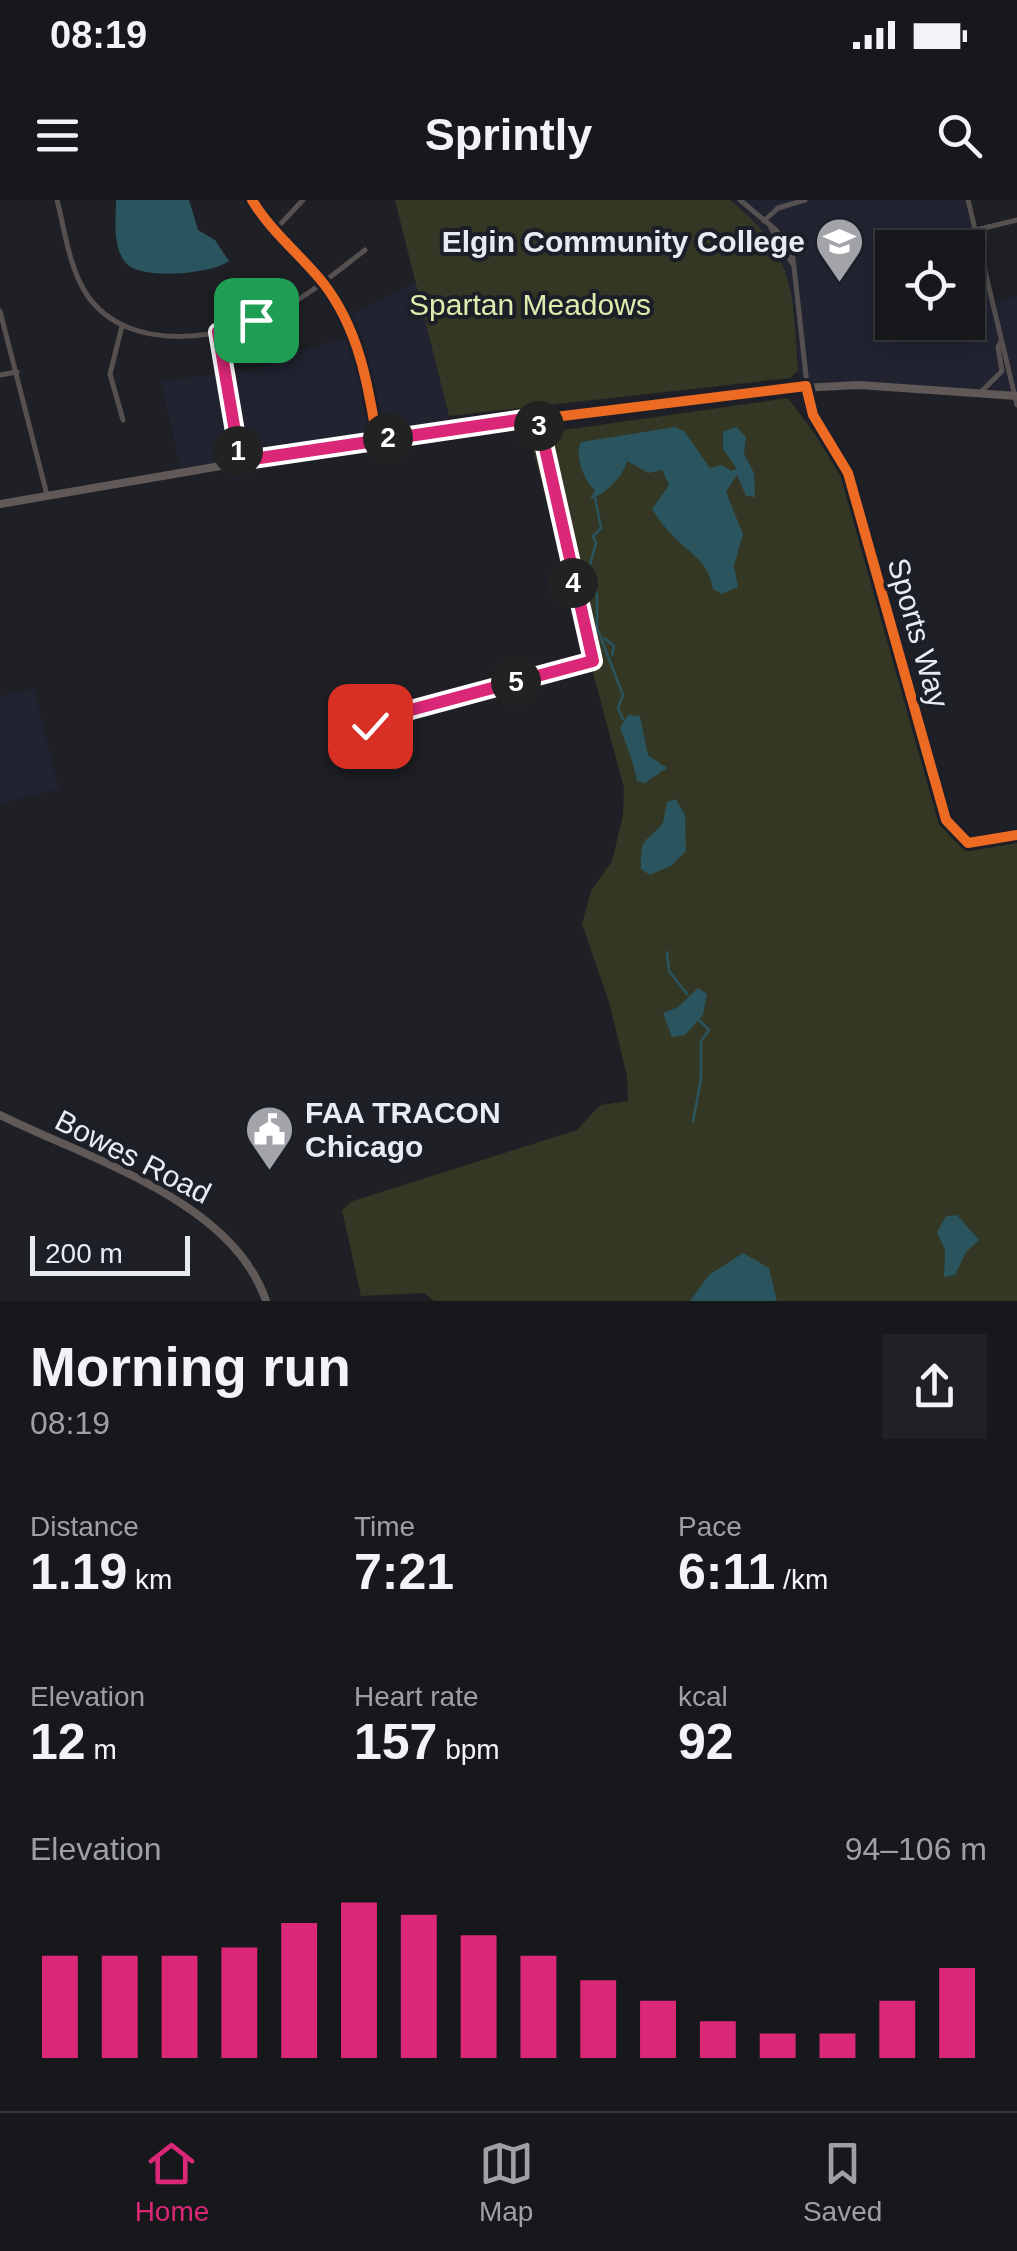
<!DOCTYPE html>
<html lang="en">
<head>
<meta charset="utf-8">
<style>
	body { margin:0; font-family:Arial,sans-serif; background:#202125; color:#f1f3f6; height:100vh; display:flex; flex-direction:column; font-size:38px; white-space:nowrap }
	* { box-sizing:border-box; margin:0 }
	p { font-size:32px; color:#9ea0a3 }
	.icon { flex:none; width:55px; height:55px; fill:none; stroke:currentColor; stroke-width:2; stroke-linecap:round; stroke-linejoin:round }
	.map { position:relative; height:1101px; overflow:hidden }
	.panel { display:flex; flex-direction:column; background:#17181c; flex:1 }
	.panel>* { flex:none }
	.tools { position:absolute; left:875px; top:30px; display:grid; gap:20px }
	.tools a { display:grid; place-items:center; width:110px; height:110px; border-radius:0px; background:#17181c; box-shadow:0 5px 25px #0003,0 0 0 2px #36373b; font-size:50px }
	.scale { position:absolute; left:30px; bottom:25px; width:160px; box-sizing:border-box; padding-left:10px; border:5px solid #e9ebf2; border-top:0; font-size:28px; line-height:35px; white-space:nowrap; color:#e9ebf2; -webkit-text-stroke:8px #1c1e28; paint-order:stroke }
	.pin { position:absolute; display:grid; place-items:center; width:85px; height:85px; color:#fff; margin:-42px; border-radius:20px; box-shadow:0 5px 15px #0006 }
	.km { position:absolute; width:50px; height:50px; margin:-25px; border-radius:50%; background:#222; color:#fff; font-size:28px; line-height:50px; text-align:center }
	.round { display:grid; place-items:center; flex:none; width:105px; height:105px; border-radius:0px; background:#202125 }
	.head { display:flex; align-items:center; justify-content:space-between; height:170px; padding:0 30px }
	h1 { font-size:55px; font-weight:700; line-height:75px }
	.stats { display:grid; grid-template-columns:repeat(3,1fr); gap:15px; height:170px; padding:10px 30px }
	.stats div { display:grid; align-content:center }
	.stats b { font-size:50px; font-weight:700 }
	.stats small { font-size:28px; font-weight:400 }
	.stats p { font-size:28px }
	.chart { height:280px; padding:20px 30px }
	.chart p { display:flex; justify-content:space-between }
	.chart svg { width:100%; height:180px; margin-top:10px; stroke:#db2777; stroke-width:6 }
	.status { display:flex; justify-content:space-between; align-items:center; height:70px; padding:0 50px; background:#17181c; direction:ltr }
	.status svg { height:28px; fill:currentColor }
	header { display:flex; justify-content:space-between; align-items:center; height:130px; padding:0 30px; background:#17181c; font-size:45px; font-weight:700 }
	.dock { display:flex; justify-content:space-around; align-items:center; height:140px; border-top:2px solid #36373b; background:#17181c; font-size:28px; color:#9ea0a3 }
	.dock a { display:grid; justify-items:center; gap:5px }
	.dock .on { color:#db2777 }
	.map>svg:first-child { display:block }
	.built { fill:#212331; fill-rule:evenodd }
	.green { fill:#333723 }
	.water { fill:#2a545e }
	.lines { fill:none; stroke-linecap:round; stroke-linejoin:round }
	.stream { stroke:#2a545e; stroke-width:2.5 }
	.minor { stroke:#565150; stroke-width:5 }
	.major { stroke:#605958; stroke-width:8 }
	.cycleway-casing { stroke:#1c1e28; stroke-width:16 }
	.cycleway { stroke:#ed6a23; stroke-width:10 }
	.route-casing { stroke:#fff; stroke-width:20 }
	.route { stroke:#db2777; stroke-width:12 }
	.labels { text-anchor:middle; stroke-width:8; stroke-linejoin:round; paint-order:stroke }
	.poi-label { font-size:30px; font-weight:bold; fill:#e9ebf2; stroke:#1c1e28; text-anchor:end }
	.park-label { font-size:30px; fill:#deecad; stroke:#1c1e28 }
	.street-label { font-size:30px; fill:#e9ebf2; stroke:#1c1e28 }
</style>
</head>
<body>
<div class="status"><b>08:19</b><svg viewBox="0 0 49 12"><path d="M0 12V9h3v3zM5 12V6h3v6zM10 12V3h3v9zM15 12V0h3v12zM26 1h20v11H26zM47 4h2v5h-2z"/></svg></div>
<header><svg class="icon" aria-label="menu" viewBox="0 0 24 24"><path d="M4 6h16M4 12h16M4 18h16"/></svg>Sprintly<svg class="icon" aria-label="search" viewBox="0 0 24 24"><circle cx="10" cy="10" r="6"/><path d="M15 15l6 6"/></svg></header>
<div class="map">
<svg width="1017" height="1101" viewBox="0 0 1017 1101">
	<rect width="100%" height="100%" fill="#1f2025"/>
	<g class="built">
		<path d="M726 0H965L1012 195 896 184H799L794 106ZM892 48H968V122H892Z"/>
		<polygon points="416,82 452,227 181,270 161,181 258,169 291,153 347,138 338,120"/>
		<polygon points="1017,96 1017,194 993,102"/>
		<polygon points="34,488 59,589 0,604 0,497"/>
	</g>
	<g class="green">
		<path d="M395 0H730C795 52 793 93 798 171L790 178 449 216Z"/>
		<polygon points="788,198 839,266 945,629 969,648 1017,638 1017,1101 434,1101 424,1093 361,1096 342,1010 353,1001 577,930 600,905 628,901 627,876 609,802 582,724 591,691 612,661 623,615 624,588 529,235"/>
	</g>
	<g class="water">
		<path d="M116 0H189L198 30 215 40 229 61C212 74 139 81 125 62 112 45 116 18 116 0Z"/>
		<path d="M675 227 684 231 710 268 722 265 731 271 737 269 723 249V232L736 227 746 237 744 254 754 273 755 297 746 296 737 275 726 292 743 334 734 366 738 387 722 394 713 389C708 360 690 354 673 336 665 328 658 318 652 309L669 285 662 270 648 273 627 261C624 275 604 296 590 299L595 290C584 282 574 254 581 242Z"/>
		<path d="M628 515 640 516 648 555 667 568 645 583 637 581C634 564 627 547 620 528Z"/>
		<path d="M676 599 685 615 686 651 671 666 650 675 641 669C641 635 644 645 663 623L667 602Z"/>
		<polygon points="698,788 707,794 703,815 685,835 672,837 663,813 678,807"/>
		<polygon points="957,1015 979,1040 966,1052 955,1075 944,1077 945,1050 937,1032 946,1016"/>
		<polygon points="743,1053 769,1068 777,1101 690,1101 709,1075"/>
	</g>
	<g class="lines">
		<g class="stream">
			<polyline points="595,298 601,328 593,336 596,343 590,365 597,395 597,428 623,495 618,508 623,519"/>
			<polyline points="604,438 614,446 612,455"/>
			<polyline points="667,752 669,771 687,794"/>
			<polyline points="693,921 701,879 701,841 709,830 698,819"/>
		</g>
		<g class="minor">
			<path d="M57 0C65 31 69 68 87 95 129 156 228 140 284 108 313 92 339 70 365 50"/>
			<path d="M252 0C271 32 301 55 324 84 359 130 368 184 377 239"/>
			<polyline points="740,0 776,30 793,58 809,203 848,273 946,620 968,643 1017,635"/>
			<polyline points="968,0 1017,205"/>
			<polyline points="764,21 778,8 805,0"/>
			<polyline points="771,28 792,63"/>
			<polyline points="275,30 303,0"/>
			<polyline points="976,30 1017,20"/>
			<polyline points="0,111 47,295"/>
			<polyline points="122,126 110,174 123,220"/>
			<polyline points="218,131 240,261"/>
			<polyline points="0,175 17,172"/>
			<polyline points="981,192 1002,171 998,147 1001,141"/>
			<polyline points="369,541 370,526 381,518 593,461 538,217"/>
		</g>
		<g class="major">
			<polyline points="0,304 377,239 745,191 859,185 1017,196"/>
			<path d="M0 915C89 959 233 1001 266 1101"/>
		</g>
		<defs>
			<g id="cycleway">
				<path d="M252 0C271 32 301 55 324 84 359 130 368 184 377 239L806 186 813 215 848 273 946 620 968 643 1017 635"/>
				<polyline points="369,541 370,526 381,518 593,461 538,217"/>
			</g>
		</defs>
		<use href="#cycleway" class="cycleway-casing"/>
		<use href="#cycleway" class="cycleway"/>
	</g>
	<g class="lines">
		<defs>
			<polyline id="route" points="256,120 218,132 240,261 538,217 593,461 381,518 370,526"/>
		</defs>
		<use href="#route" class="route-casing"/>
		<use href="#route" class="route"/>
	</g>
	<defs>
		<symbol id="university-pin" viewBox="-11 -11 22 30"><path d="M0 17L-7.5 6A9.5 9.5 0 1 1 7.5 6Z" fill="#a2a4aa" stroke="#1c1e28"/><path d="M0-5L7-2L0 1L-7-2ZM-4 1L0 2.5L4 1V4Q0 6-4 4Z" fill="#fff"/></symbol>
		<symbol id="civic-pin" viewBox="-11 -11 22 30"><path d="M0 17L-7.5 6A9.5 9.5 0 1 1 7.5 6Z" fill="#a2a4aa" stroke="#1c1e28"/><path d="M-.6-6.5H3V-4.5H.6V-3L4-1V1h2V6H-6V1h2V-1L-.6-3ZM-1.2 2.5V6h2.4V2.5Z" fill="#fff"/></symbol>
	</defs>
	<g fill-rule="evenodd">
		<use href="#university-pin" x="812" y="14" width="55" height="75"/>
		<use href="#civic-pin" x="242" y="902" width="55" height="75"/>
	</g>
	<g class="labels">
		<g class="poi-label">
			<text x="805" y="52">Elgin Community College</text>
			<text x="305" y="923" text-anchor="start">FAA TRACON<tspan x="305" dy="34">Chicago</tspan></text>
		</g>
		<g class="park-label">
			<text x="530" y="115">Spartan Meadows</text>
		</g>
		<g class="street-label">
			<text transform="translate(918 433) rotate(74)" y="10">Sports Way</text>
			<text transform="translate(133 957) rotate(27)" y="10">Bowes Road</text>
		</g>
	</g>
</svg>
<div class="tools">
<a><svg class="icon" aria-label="locate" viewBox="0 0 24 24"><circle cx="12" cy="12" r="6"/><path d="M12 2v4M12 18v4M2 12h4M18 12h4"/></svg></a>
</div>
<div class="scale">200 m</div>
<div class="pin" style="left:256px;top:120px;background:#1e9e55"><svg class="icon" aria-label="arrive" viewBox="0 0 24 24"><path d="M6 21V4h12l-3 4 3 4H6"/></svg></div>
<div class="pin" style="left:370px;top:526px;background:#d93025"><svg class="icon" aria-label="check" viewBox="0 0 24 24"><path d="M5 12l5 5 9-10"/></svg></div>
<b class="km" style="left:238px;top:251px">1</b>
<b class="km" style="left:388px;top:238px">2</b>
<b class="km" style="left:539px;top:226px">3</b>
<b class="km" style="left:573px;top:383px">4</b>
<b class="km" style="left:516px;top:482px">5</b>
</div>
<section class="panel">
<div class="head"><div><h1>Morning run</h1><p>08:19</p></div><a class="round"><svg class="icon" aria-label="share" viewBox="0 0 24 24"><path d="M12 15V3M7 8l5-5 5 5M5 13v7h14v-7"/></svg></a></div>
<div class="stats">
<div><p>Distance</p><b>1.19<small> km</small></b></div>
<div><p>Time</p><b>7:21</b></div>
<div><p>Pace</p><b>6:11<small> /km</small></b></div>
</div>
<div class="stats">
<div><p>Elevation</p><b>12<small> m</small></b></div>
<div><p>Heart rate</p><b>157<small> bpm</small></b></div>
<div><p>kcal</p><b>92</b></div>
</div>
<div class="chart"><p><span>Elevation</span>94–106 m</p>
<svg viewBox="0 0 160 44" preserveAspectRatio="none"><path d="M5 44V19M15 44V19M25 44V19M35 44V17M45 44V11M55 44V6M65 44V9M75 44V14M85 44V19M95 44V25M105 44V30M115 44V35M125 44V38M135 44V38M145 44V30M155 44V22"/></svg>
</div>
</section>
<nav class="dock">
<a class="on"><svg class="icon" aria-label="home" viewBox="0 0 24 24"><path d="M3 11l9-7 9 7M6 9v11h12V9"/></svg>Home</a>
<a><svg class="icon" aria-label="map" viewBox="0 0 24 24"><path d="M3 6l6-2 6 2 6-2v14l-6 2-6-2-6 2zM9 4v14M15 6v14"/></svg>Map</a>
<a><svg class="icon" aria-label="saved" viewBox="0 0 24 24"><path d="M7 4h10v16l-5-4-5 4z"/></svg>Saved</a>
</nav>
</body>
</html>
